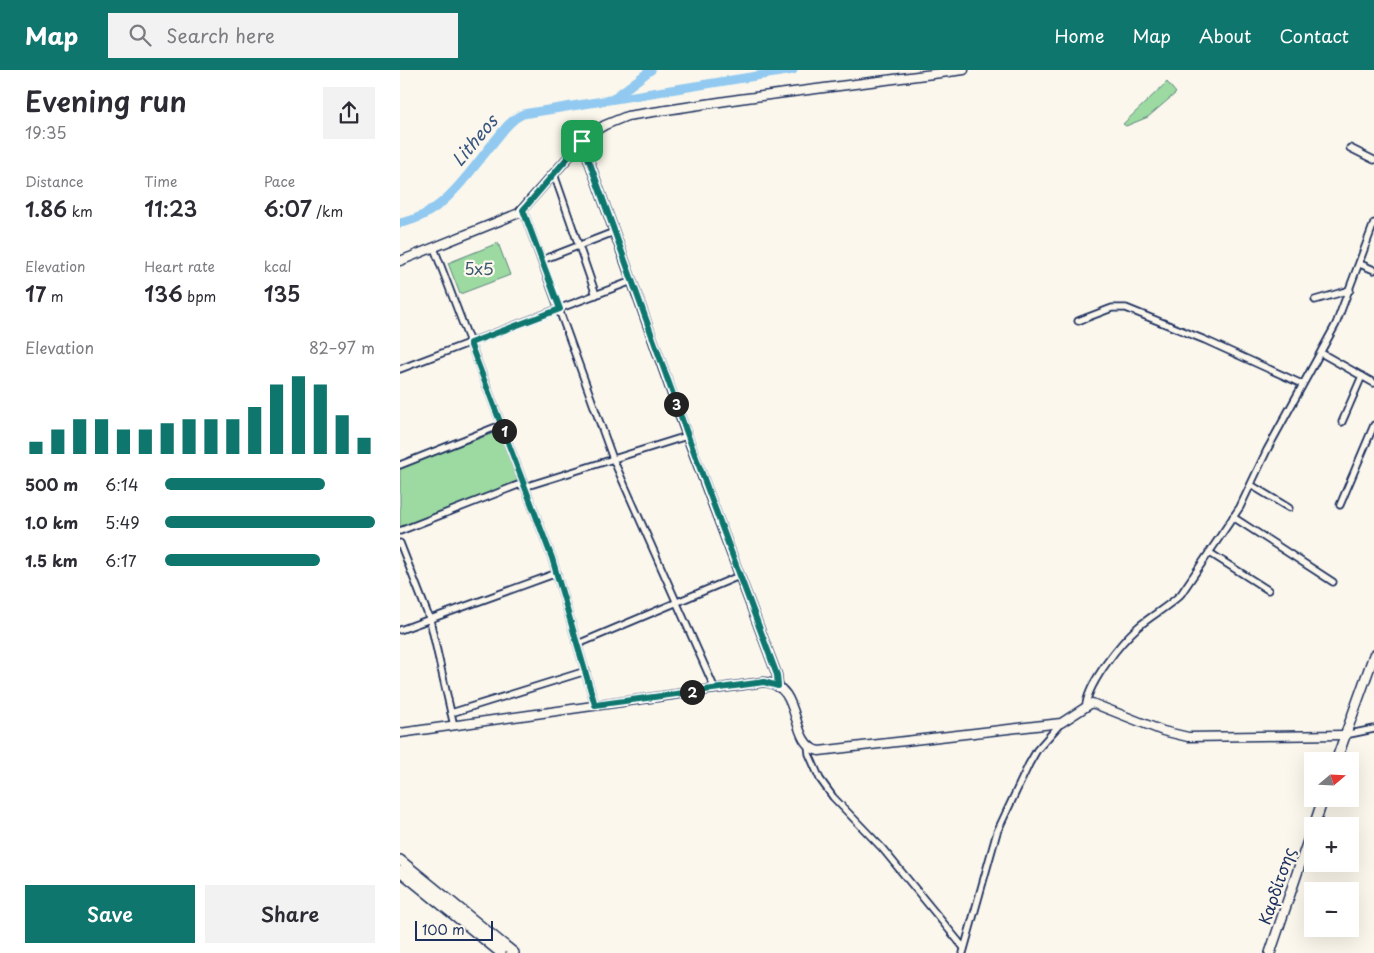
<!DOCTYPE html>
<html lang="en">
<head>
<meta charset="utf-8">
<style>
	body { margin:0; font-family:"Playpen Sans",sans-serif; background:#f2f2f3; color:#2b2b33; height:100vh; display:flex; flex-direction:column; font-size:19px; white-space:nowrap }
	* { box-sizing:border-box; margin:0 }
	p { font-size:16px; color:#7c7c81 }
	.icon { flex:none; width:28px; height:28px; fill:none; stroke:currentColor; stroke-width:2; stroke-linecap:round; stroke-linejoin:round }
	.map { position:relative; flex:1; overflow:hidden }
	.sheet { display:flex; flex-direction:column; background:#fff; width:400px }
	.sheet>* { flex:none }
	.needle { width:32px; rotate:71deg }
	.fabs { position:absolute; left:904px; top:682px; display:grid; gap:10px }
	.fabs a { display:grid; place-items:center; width:55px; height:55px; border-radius:0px; background:#fff; box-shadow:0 5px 20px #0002; font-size:25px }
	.scale { position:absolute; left:15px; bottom:12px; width:78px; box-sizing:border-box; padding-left:5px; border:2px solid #1b2f5e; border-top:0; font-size:14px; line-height:18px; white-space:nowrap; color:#1b2f5e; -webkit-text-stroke:4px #fbf7ec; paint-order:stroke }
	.pin { position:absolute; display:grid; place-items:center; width:42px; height:42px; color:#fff; margin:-21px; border-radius:10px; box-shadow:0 2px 8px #0006 }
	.km { position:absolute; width:25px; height:25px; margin:-12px; border-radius:50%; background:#222; color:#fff; font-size:14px; line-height:25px; text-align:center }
	.round { display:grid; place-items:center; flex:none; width:52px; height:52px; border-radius:0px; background:#f2f2f3 }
	.headline { display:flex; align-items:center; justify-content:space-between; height:85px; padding:0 25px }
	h1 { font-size:28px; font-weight:600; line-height:38px }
	.stats { display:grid; grid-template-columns:repeat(3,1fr); gap:8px; height:85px; padding:5px 25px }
	.stats div { display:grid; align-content:center }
	.stats b { font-size:21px; font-weight:600 }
	.stats small { font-size:14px; font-weight:400 }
	.stats p { font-size:14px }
	.chart { height:140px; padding:10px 25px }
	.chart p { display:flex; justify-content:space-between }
	.chart svg { width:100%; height:90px; margin-top:5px; stroke:#0f766e; stroke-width:6 }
	.cta { display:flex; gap:10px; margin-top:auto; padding:10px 25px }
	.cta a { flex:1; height:58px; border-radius:0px; background:#0f766e; color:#fff; font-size:20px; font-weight:600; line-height:58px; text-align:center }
	.cta a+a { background:#f2f2f3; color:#2b2b33 }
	ul { padding:0 25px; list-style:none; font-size:16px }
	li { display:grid; grid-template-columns:80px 60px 1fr; align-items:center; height:38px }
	li i { height:12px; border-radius:6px; background:#0f766e }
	header { display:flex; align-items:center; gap:30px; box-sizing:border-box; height:70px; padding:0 25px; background:#0f766e; color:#fff }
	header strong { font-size:24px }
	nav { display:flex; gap:28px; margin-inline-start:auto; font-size:18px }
	.search { width:350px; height:45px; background:#f2f2f3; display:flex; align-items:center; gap:12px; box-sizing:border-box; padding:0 18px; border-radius:0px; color:#7c7c81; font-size:19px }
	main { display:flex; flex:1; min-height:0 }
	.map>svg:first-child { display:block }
	.green { fill:#9ddaa1; stroke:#5c8480 }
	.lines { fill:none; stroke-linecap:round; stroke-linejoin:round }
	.river { stroke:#91c9f0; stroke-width:9 }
	.street-casing { stroke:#1b2f5e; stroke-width:9 }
	.secondary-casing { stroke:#1b2f5e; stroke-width:11 }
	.primary-casing { stroke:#1b2f5e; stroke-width:12 }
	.street { stroke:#fbf7ec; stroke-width:5.5 }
	.secondary { stroke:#fbf7ec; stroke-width:8 }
	.primary { stroke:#fbf7ec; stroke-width:9 }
	.route-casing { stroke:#fff; stroke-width:10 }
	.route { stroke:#0f766e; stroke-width:6 }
	.labels { text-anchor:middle; stroke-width:4.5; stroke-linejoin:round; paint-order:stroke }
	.park-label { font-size:16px; fill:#3c5a6f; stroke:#fbf7ec }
	.street-label { font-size:16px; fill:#1b2f5e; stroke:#fbf7ec }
	.water-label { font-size:18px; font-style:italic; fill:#385682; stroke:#fbf7ec }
</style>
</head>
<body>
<header>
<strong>Map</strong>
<div class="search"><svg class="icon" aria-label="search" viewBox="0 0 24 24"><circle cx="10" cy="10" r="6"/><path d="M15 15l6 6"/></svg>Search here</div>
<nav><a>Home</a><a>Map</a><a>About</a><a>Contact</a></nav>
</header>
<main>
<section class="sheet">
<div class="headline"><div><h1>Evening run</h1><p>19:35</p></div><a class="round"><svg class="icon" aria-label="share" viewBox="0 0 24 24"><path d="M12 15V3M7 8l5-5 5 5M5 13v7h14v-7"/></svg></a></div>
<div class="stats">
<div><p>Distance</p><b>1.86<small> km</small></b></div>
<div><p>Time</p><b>11:23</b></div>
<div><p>Pace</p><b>6:07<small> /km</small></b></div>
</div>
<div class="stats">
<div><p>Elevation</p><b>17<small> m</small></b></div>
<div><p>Heart rate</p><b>136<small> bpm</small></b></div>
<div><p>kcal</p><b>135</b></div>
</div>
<div class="chart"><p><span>Elevation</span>82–97 m</p>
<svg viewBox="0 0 160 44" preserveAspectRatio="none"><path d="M5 44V38M15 44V32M25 44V27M35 44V27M45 44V32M55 44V32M65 44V29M75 44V27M85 44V27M95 44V27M105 44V21M115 44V10M125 44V6M135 44V10M145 44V25M155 44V36"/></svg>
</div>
<ul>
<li><b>500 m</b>6:14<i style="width:76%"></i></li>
<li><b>1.0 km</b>5:49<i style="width:100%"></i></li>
<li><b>1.5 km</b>6:17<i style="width:74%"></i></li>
</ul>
<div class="cta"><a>Save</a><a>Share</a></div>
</section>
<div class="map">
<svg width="974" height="883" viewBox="0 0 974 883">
	<rect width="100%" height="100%" fill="#fbf7ec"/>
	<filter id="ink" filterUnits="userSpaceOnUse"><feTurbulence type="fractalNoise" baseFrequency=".02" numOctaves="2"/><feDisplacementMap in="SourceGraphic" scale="10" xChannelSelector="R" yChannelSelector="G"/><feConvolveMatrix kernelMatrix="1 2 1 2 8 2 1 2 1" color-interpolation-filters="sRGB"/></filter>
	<g filter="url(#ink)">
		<g class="green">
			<polygon points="767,12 776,23 748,47 726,56 723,54"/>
			<polygon points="98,173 110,205 60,224 48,193"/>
			<polygon points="99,361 118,411 0,457 0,398"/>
		</g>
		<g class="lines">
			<g class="river">
				<polyline points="215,27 251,0"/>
				<path d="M0 153C45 145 71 99 98 67 105 58 112 49 123 44L393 0"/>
			</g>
			<defs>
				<g id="street">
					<polyline points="950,78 974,90"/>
					<polyline points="154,104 196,225"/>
					<polyline points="123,140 213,389 315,619"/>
					<polyline points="34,178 152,488 195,635"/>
					<polyline points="142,190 214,162"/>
					<polyline points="960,194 974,200"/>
					<polyline points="915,230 950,220"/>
					<polyline points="678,251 712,238 726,238 805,270 902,314"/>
					<polyline points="921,283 974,313"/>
					<polyline points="0,299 232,211"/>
					<polyline points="942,352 962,306"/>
					<polyline points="0,395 101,355"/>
					<polyline points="851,415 889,438"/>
					<polyline points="124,417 287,366"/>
					<polyline points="940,435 974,355"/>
					<polyline points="833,447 933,512"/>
					<polyline points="0,461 123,413"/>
					<polyline points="0,473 30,550 54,656"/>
					<polyline points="810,483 868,520"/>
					<polyline points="0,560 157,503"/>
					<polyline points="178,574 339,506"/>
					<path d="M686 634C690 611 720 573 738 557 752 545 768 537 781 524L840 437 867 380 936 254 974 153"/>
					<polyline points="51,643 186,601"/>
					<polyline points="945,665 974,659"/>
					<polyline points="408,675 409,684 420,709 433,727 482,778 564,878"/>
					<polyline points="563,883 597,762 629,694 637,680 661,653"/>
				</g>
				<g id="secondary">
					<polyline points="182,71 287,366 377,605 378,616"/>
					<polyline points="0,191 119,143 188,65 205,55 227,46 339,29 564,0"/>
					<path d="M0 663 364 612C404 615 388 674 419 681L661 653 692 633 763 661 788 667 945 665"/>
				</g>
				<g id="primary">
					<polyline points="936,691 974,585"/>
					<polyline points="914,756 923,729"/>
					<polyline points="0,790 114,883"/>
					<polyline points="0,801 101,883"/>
					<polyline points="870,883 912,759"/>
				</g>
			</defs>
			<use href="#street" class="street-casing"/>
			<use href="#secondary" class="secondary-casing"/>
			<use href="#primary" class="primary-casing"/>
			<use href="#street" class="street"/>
			<use href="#secondary" class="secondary"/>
			<use href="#primary" class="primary"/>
		</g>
	</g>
	<g class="lines" filter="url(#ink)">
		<defs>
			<polygon id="route" points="182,71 288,366 377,605 378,616 364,612 195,635 152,488 70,273 160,239 123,140"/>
		</defs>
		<use href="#route" class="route-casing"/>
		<use href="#route" class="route"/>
	</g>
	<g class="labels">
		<g class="park-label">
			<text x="79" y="205">5x5</text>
		</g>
		<g class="street-label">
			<text transform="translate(877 816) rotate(-71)" y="6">Καρδίτσης</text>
		</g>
		<g class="water-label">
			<text transform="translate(75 71) rotate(-50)" y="6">Litheos</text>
		</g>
	</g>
</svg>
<div class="fabs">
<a><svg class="needle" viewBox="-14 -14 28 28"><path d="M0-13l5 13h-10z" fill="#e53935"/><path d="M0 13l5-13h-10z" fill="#7c7c81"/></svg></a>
<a>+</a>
<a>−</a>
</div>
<div class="scale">100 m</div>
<div class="pin" style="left:182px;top:71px;background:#1e9e55"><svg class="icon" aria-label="arrive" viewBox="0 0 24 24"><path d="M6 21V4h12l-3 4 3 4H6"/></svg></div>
<b class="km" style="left:104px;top:361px">1</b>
<b class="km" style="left:292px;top:622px">2</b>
<b class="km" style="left:276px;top:334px">3</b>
</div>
</main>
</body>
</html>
